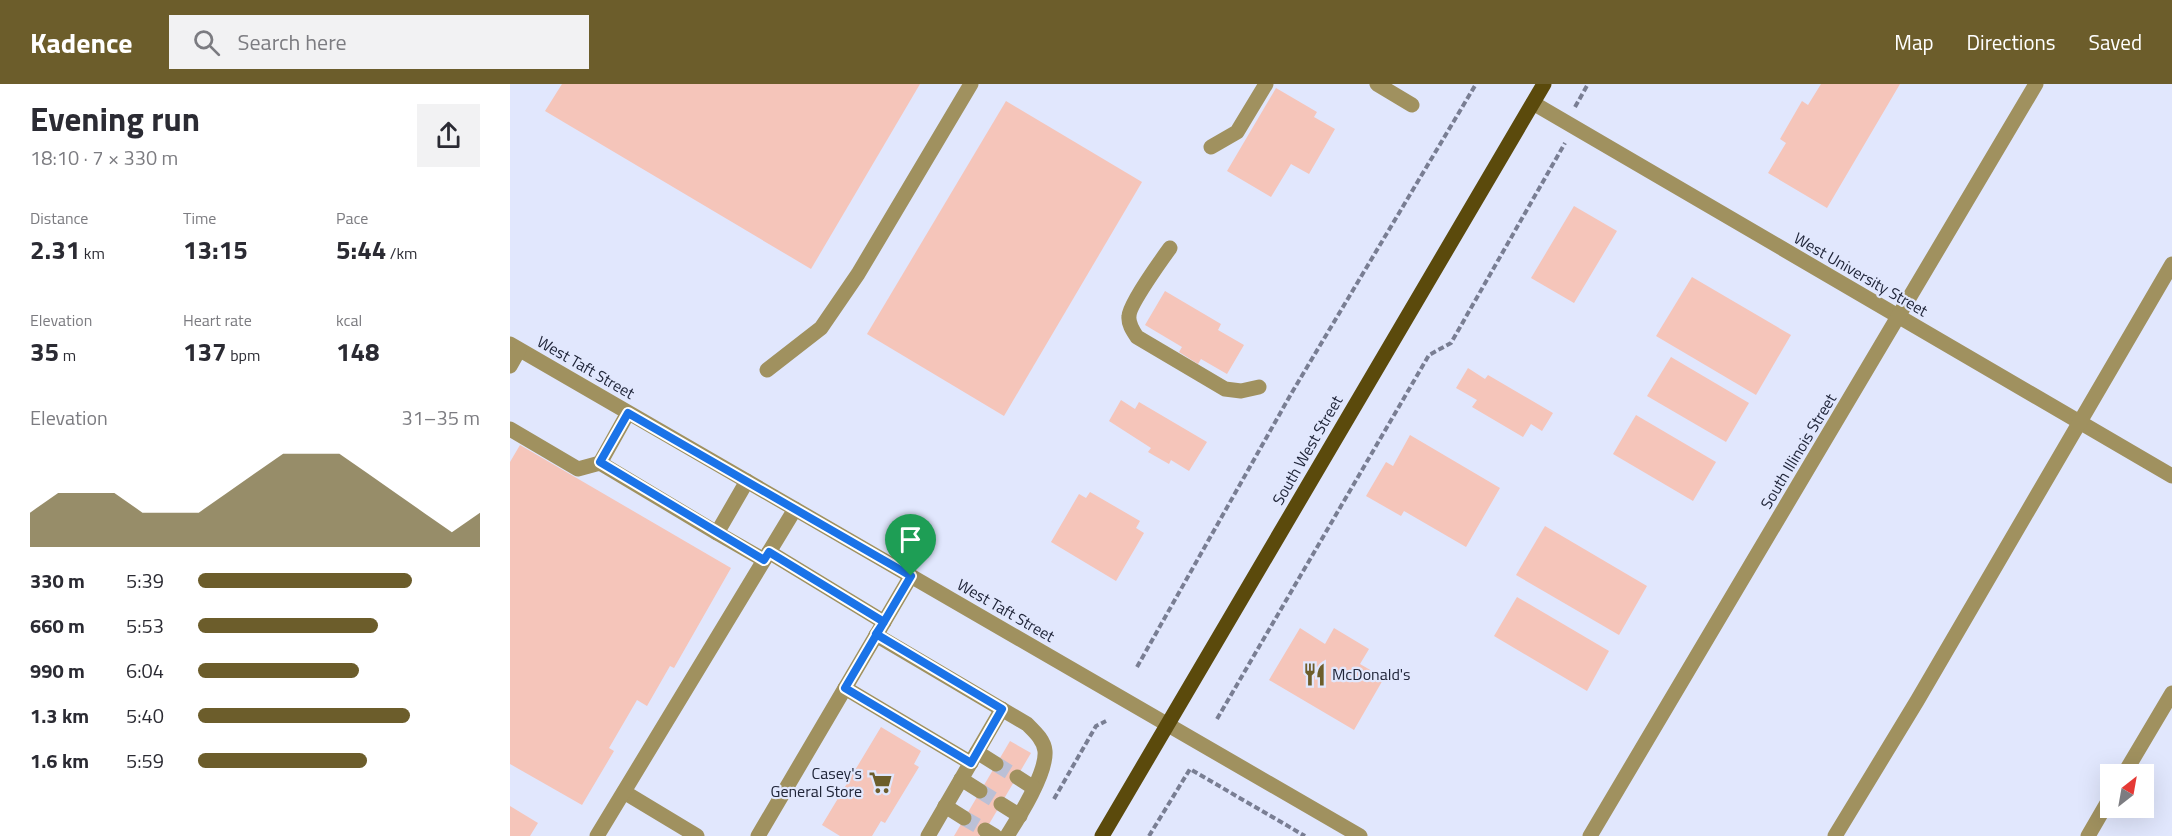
<!DOCTYPE html>
<html lang="en">
<head>
<meta charset="utf-8">
<style>
	body { margin:0; font-family:"Titillium Web",sans-serif; background:#f2f2f3; color:#2b2b33; height:100vh; display:flex; flex-direction:column; font-size:22px; white-space:nowrap }
	* { box-sizing:border-box; margin:0 }
	p { font-size:20px; color:#7c7c81 }
	.icon { flex:none; width:33px; height:33px; fill:none; stroke:currentColor; stroke-width:2; stroke-linecap:round; stroke-linejoin:round }
	.map { position:relative; flex:1; overflow:hidden }
	.sheet { display:flex; flex-direction:column; background:#fff; width:510px }
	.sheet>* { flex:none }
	.needle { width:39px; rotate:31deg }
	.controls { position:absolute; left:1590px; top:680px; display:grid; gap:12px }
	.controls a { display:grid; place-items:center; width:54px; height:54px; border-radius:0px; background:#fff; box-shadow:0 6px 24px #0002; font-size:30px }
	.pin { position:absolute; display:grid; place-items:center; width:51px; height:51px; color:#fff; margin:-62px -26px; border-radius:50% 50% 50% 0; rotate:-45deg; box-shadow:0 0 6px #0007 }
	.pin .icon { rotate:45deg }
	.round { display:grid; place-items:center; flex:none; width:63px; height:63px; border-radius:0px; background:#f2f2f3 }
	.summary { display:flex; align-items:center; justify-content:space-between; height:102px; padding:0 30px }
	h1 { font-size:33px; font-weight:700; line-height:45px }
	.metrics { display:grid; grid-template-columns:repeat(3,1fr); gap:9px; height:102px; padding:6px 30px }
	.metrics div { display:grid; align-content:center }
	.metrics b { font-size:26px; font-weight:700 }
	.metrics small { font-size:16px; font-weight:400 }
	.metrics p { font-size:16px }
	.chart { height:168px; padding:12px 30px }
	.chart p { display:flex; justify-content:space-between }
	.chart svg { width:100%; height:108px; margin-top:6px; fill:#6c5d2b; opacity:.7 }
	ul { padding:0 30px; list-style:none; font-size:20px }
	li { display:grid; grid-template-columns:96px 72px 1fr; align-items:center; height:45px }
	li i { height:15px; border-radius:8px; background:#6c5d2b }
	header { display:flex; align-items:center; gap:36px; box-sizing:border-box; height:84px; padding:0 30px; background:#6c5d2b; color:#fff }
	header strong { font-size:28px }
	nav { display:flex; gap:33px; margin-inline-start:auto; font-size:21px }
	.search { width:420px; height:54px; background:#f2f2f3; display:flex; align-items:center; gap:15px; box-sizing:border-box; padding:0 21px; border-radius:0px; color:#7c7c81; font-size:22px }
	main { display:flex; flex:1; min-height:0 }
	.map>svg:first-child { display:block }
	.building { fill:#f5c5ba }
	.lines { fill:none; stroke-linecap:round; stroke-linejoin:round }
	.minor-tunnel { stroke:#bbc0d6; stroke-width:15; stroke-dasharray:15 8; stroke-linecap:butt }
	.path { stroke:#797e93; stroke-width:4; stroke-dasharray:6 3; stroke-linecap:butt }
	.minor { stroke:#a0915f; stroke-width:15 }
	.major { stroke:#5b4a0c; stroke-width:15 }
	.route-casing { stroke:#fff; stroke-width:12 }
	.route { stroke:#1a73e8; stroke-width:8 }
	.labels { text-anchor:middle; stroke-width:4.5; stroke-linejoin:round; paint-order:stroke }
	.street-label { font-size:16px; fill:#21263a; stroke:#e1e7fd }
	.poi-label { font-size:16px; fill:#21263a; stroke:#e1e7fd; text-anchor:start }
</style>
</head>
<body>
<header>
<strong>Kadence</strong>
<div class="search"><svg class="icon" aria-label="search" viewBox="0 0 24 24"><circle cx="10" cy="10" r="6"/><path d="M15 15l6 6"/></svg>Search here</div>
<nav><a>Map</a><a>Directions</a><a>Saved</a></nav>
</header>
<main>
<section class="sheet">
<div class="summary"><div><h1>Evening run</h1><p>18:10 · 7 × 330 m</p></div><a class="round"><svg class="icon" aria-label="share" viewBox="0 0 24 24"><path d="M12 15V3M7 8l5-5 5 5M5 13v7h14v-7"/></svg></a></div>
<div class="metrics">
<div><p>Distance</p><b>2.31<small> km</small></b></div>
<div><p>Time</p><b>13:15</b></div>
<div><p>Pace</p><b>5:44<small> /km</small></b></div>
</div>
<div class="metrics">
<div><p>Elevation</p><b>35<small> m</small></b></div>
<div><p>Heart rate</p><b>137<small> bpm</small></b></div>
<div><p>kcal</p><b>148</b></div>
</div>
<div class="chart"><p><span>Elevation</span>31–35 m</p>
<svg viewBox="0 0 160 44" preserveAspectRatio="none"><path d="M0 44V30L10 22L20 22L30 22L40 30L50 30L60 30L70 22L80 14L90 6L100 6L110 6L120 14L130 22L140 30L150 38L160 30V44z"/></svg>
</div>
<ul>
<li><b>330 m</b>5:39<i style="width:76%"></i></li>
<li><b>660 m</b>5:53<i style="width:64%"></i></li>
<li><b>990 m</b>6:04<i style="width:57%"></i></li>
<li><b>1.3 km</b>5:40<i style="width:75%"></i></li>
<li><b>1.6 km</b>5:59<i style="width:60%"></i></li>
</ul>
</section>
<div class="map">
<svg width="1662" height="752" viewBox="0 0 1662 752">
	<rect width="100%" height="100%" fill="#e1e7fd"/>
	<g class="building">
		<polygon points="52,0 410,0 301,185 35,27"/>
		<polygon points="1311,0 1390,0 1317,124 1258,89 1276,59 1270,55 1292,17 1298,21"/>
		<polygon points="766,4 807,28 804,33 825,45 799,90 781,80 761,113 717,87"/>
		<polygon points="496,17 632,98 494,332 357,250"/>
		<polygon points="1064,122 1107,147 1064,219 1021,194"/>
		<polygon points="1182,193 1281,251 1246,311 1146,252"/>
		<polygon points="655,207 711,240 708,246 734,261 717,290 691,275 688,280 669,268 672,263 635,241"/>
		<polygon points="1161,273 1239,319 1216,358 1137,312"/>
		<polygon points="958,284 975,295 978,291 1043,329 1032,347 1021,340 1013,353 962,323 967,316 946,304"/>
		<polygon points="611,316 625,325 629,318 697,358 679,387 661,376 659,380 638,368 641,364 599,337"/>
		<polygon points="1126,331 1206,378 1183,417 1103,370"/>
		<polygon points="900,351 990,404 956,463 894,427 891,432 856,412 876,378 883,382"/>
		<polygon points="10,361 221,484 164,584 160,582 137,622 127,616 99,664 104,667 72,721 0,680 0,378"/>
		<polygon points="580,408 630,437 626,444 634,449 606,497 541,458 569,410 576,414"/>
		<polygon points="1035,442 1137,502 1109,551 1006,491"/>
		<polygon points="1007,513 1099,567 1077,607 984,552"/>
		<polygon points="790,544 815,560 824,544 859,565 850,580 874,594 844,646 759,596"/>
		<polygon points="371,643 411,667 404,680 409,683 375,739 371,737 362,752 330,752 312,741"/>
		<polygon points="500,657 521,669 472,752 444,752"/>
		<polygon points="0,722 28,739 20,752 0,752"/>
	</g>
	<g class="lines">
		<g class="minor-tunnel">
			<polyline points="486,680 507,693"/>
			<polyline points="470,707 491,720"/>
			<polyline points="454,734 475,746"/>
		</g>
		<g class="path">
			<polyline points="1065,23 1078,0"/>
			<polyline points="627,583 781,310 966,0"/>
			<polyline points="707,635 919,271 941,259 1055,59"/>
			<polyline points="544,715 586,642 596,637"/>
			<polyline points="639,752 680,685 795,752"/>
		</g>
		<g class="minor">
			<polyline points="867,0 902,21"/>
			<polyline points="1023,19 1662,392"/>
			<polyline points="701,63 727,48 756,0"/>
			<path d="M660 164C652 175 619 221 619 232 618 240 623 247 627 253L715 305 731 307 749 303"/>
			<polyline points="0,260 850,752"/>
			<polyline points="0,282 9,266"/>
			<polyline points="257,286 311,244 348,190 461,0"/>
			<polyline points="0,345 68,385 90,379 207,449 237,397"/>
			<polyline points="90,379 118,329"/>
			<polyline points="207,449 254,476"/>
			<polyline points="259,468 374,538"/>
			<path d="M366 551 517 640C525 648 534 656 535 667 537 689 509 733 497 752"/>
			<polyline points="335,604 461,679"/>
			<polyline points="467,668 486,680"/>
			<polyline points="1614,690 1662,609"/>
			<polyline points="507,693 524,704"/>
			<polyline points="451,695 470,707"/>
			<polyline points="114,708 187,752"/>
			<polyline points="491,720 510,732"/>
			<polyline points="435,722 454,734"/>
			<polyline points="475,746 485,752"/>
			<polyline points="87,752 285,425"/>
			<polyline points="248,752 401,492"/>
			<polyline points="418,752 492,625"/>
			<polyline points="1080,752 1526,0"/>
			<polyline points="1325,752 1407,617 1662,180"/>
			<polyline points="1578,752 1600,714"/>
		</g>
		<polyline class="major" points="592,752 1034,0"/>
	</g>
	<g class="lines">
		<defs>
			<polyline id="route" points="401,492 118,329 90,378 254,476 259,468 374,538 366,550 492,625 461,679 335,604 401,492"/>
		</defs>
		<use href="#route" class="route-casing"/>
		<use href="#route" class="route"/>
	</g>
	<defs>
		<symbol id="restaurant-bare" viewBox="-9 -9 18 18"><path d="M-5-6h1v4h1v-4h1v4h1v-4h1v5L-1.5 .5V6h-2V.5L-5-1ZM5-6V6H3V1.5H1.5Q1.5-4 5-6Z" fill="#6c5d2b" stroke="#e1e7fd" stroke-width="2.5" paint-order="stroke"/></symbol>
		<symbol id="supermarket-bare" viewBox="-9 -9 18 18"><path d="M-6-5.5h2.5l.6 2H6L4.5 2H-2.5L-4.4-4H-6ZM-1.5 3.2a1.3 1.3 0 1 0 .1 0ZM3 3.2a1.3 1.3 0 1 0 .1 0Z" fill="#6c5d2b" stroke="#e1e7fd" stroke-width="2.5" paint-order="stroke"/></symbol>
	</defs>
	<g fill-rule="evenodd">
		<use href="#restaurant-bare" x="788" y="574" width="33" height="33"/>
		<use href="#supermarket-bare" x="354" y="682" width="33" height="33"/>
	</g>
	<g class="labels">
		<g class="street-label">
			<text transform="translate(1351 190) rotate(30)" y="6">West University Street</text>
			<text transform="translate(76 283) rotate(30)" y="6">West Taft Street</text>
			<text transform="translate(797 366) rotate(-60)" y="6">South West Street</text>
			<text transform="translate(1288 367) rotate(-59)" y="6">South Illinois Street</text>
			<text transform="translate(496 526) rotate(30)" y="6">West Taft Street</text>
		</g>
		<g class="poi-label">
			<text x="822" y="596">McDonald's</text>
			<text x="352" y="695" text-anchor="end">Casey's<tspan x="352" dy="18">General Store</tspan></text>
		</g>
	</g>
</svg>
<div class="controls">
<a><svg class="needle" viewBox="-14 -14 28 28"><path d="M0-13l5 13h-10z" fill="#e53935"/><path d="M0 13l5-13h-10z" fill="#7c7c81"/></svg></a>
</div>
<div class="pin" style="left:401px;top:492px;background:#1e9e55"><svg class="icon" aria-label="arrive" viewBox="0 0 24 24"><path d="M6 21V4h12l-3 4 3 4H6"/></svg></div>
</div>
</main>
</body>
</html>
